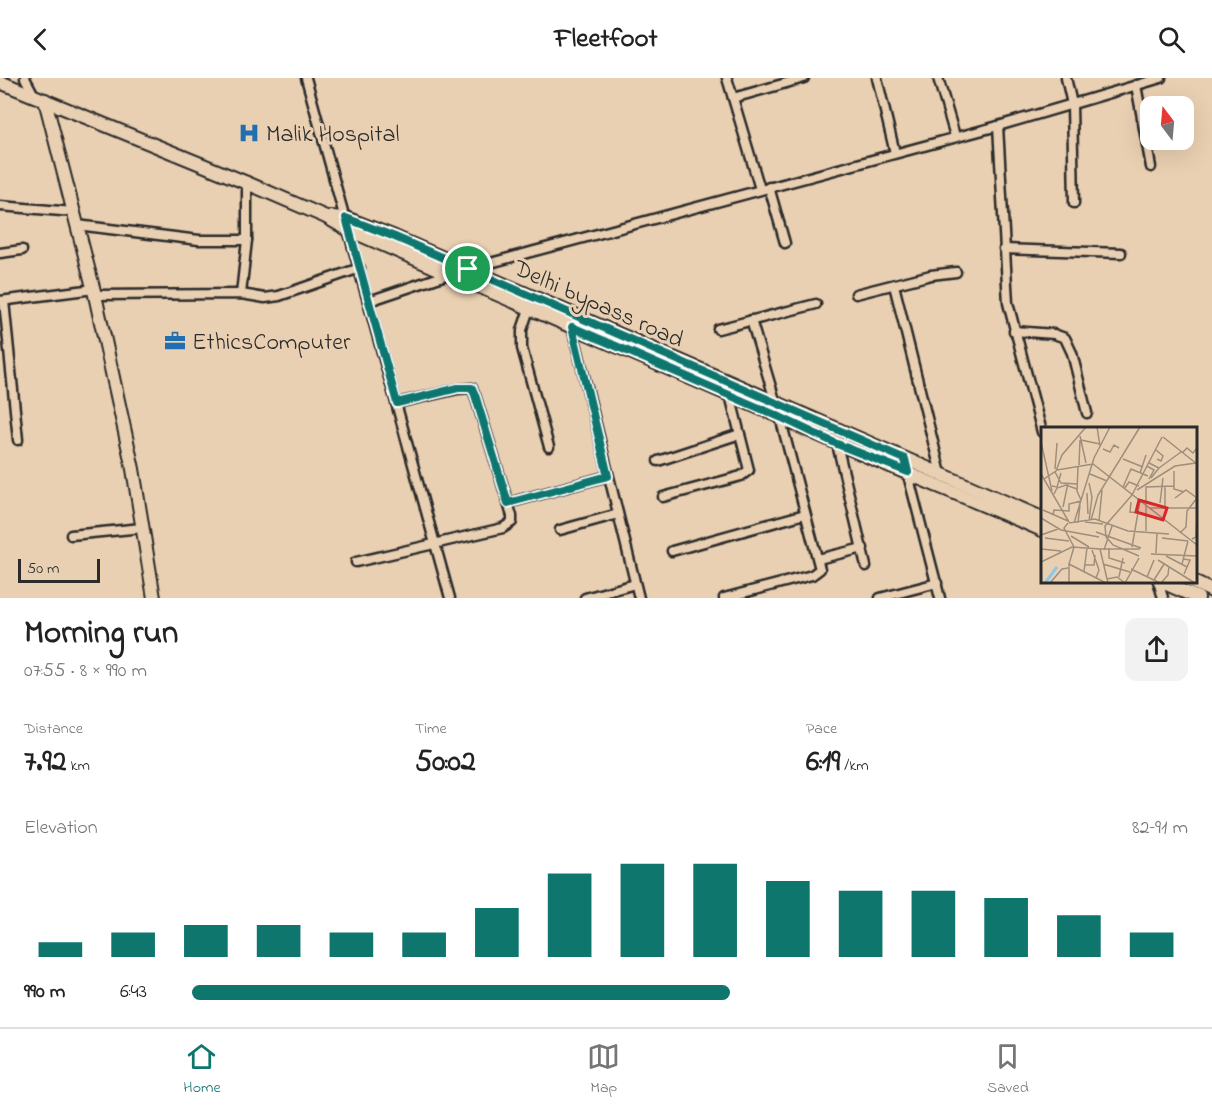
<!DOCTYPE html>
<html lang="en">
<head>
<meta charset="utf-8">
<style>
	body { margin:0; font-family:"Indie Flower",sans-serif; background:#f2f2f2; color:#222; height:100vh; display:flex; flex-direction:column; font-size:22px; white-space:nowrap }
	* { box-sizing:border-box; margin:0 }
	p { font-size:20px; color:#767676 }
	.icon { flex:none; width:33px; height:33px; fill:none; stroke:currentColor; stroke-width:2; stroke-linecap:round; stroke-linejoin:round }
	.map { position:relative; height:520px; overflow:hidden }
	.sheet { display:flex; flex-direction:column; background:#fff; flex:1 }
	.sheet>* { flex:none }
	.needle { width:39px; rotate:344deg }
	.buttons { position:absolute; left:1140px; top:18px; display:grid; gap:12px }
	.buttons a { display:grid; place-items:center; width:54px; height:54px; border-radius:12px; background:#fff; box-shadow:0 6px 24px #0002; font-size:30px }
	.scale { position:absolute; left:18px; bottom:15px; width:82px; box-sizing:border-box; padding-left:6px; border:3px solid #2b2b2b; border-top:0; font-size:16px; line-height:21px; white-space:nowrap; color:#2b2b2b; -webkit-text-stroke:4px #ead0b2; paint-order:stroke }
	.pin { position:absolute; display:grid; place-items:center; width:51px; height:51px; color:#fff; margin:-26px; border:3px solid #fff; border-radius:50%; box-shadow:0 2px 6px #0007 }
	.round { display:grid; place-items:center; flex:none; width:63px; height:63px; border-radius:12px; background:#f2f2f2 }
	.overview { display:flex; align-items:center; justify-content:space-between; height:102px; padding:0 24px }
	h1 { font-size:33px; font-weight:700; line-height:45px }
	.figures { display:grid; grid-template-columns:repeat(3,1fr); gap:9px; height:102px; padding:6px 24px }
	.figures div { display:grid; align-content:center }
	.figures b { font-size:30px; font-weight:700 }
	.figures small { font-size:16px; font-weight:400 }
	.figures p { font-size:16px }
	.chart { height:168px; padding:12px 24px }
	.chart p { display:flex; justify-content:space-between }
	.chart svg { width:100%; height:108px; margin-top:6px; stroke:#0f766e; stroke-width:6 }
	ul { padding:0 24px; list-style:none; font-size:20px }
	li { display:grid; grid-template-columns:96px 72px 1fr; align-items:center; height:45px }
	li i { height:15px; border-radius:8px; background:#0f766e }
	header { display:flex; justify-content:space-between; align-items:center; height:78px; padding:0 24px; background:#fff; font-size:27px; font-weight:700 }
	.menu { display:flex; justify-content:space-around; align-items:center; height:84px; border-top:2px solid #e0e0e0; background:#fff; font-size:16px; color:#767676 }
	.menu a { display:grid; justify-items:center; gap:3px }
	.menu .selected { color:#0f766e }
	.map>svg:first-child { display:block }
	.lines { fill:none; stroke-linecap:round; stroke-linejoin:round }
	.street-casing { stroke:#2b2b2b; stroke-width:13 }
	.secondary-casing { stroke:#2b2b2b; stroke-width:16 }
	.street { stroke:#ead0b2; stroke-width:8 }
	.secondary { stroke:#ead0b2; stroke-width:12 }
	.route-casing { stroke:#fff; stroke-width:12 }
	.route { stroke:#0f766e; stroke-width:8 }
	.labels { text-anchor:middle; stroke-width:6; stroke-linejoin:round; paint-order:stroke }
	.poi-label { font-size:24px; fill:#2b2b2b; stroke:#ead0b2; text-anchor:start }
	.street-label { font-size:24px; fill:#2b2b2b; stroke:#ead0b2 }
	.inset-river { fill:none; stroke:#88c9e9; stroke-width:3 }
	.inset-road { fill:none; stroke:#9e8e7c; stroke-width:1.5 }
	.view { fill:#d62828; fill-opacity:0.15; stroke:#d62828; stroke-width:3 }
	.inset-edge { fill:none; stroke:#2b2b2b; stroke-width:3 }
</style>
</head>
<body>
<header><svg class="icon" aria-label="back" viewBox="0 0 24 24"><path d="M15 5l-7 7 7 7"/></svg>Fleetfoot<svg class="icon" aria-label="search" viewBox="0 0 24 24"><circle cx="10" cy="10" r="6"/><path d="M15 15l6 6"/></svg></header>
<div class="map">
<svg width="1212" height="520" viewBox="0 0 1212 520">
	<rect width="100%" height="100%" fill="#ead0b2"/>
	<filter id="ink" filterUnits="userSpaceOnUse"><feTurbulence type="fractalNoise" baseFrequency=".0167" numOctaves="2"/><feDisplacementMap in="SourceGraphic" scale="12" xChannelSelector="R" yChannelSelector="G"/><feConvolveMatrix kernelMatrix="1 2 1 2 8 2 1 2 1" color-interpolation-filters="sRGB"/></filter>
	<g filter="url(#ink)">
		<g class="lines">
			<defs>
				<g id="street">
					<polyline points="25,0 34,17"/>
					<polyline points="306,0 450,520"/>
					<polyline points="727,0 760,111"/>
					<polyline points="877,0 895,75"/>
					<polyline points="938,0 955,58"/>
					<polyline points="1066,0 1072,26 1074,125"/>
					<polyline points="1136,7 1151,89"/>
					<polyline points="733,20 804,0"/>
					<polyline points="998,48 1008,225 1042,354"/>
					<polyline points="769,109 785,165"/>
					<polyline points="0,128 74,134"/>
					<polyline points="77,147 199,162 247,162"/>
					<polyline points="1004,171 1121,175"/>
					<polyline points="0,175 22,172"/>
					<polyline points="468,191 998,48 1161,0"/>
					<polyline points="894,207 941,396"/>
					<polyline points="241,216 247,162 247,105"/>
					<polyline points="856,216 931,197 956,194"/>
					<polyline points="95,217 241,216 265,220 279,218 360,190"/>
					<polyline points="0,223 94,211"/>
					<polyline points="4,223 18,362"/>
					<polyline points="369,223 449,196"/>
					<polyline points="529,231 522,252 522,270 549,369"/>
					<polyline points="572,249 639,520"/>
					<polyline points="718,251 816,226"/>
					<polyline points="1014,253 1054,256 1065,260 1072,275 1087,335"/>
					<polyline points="838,364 837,366 866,488"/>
					<polyline points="658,383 740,356"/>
					<polyline points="907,393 940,520"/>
					<polyline points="663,419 741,398 749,392 730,317"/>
					<polyline points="508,425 608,398"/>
					<polyline points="560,452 618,436"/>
					<polyline points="71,457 142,450"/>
					<polyline points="672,473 805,436"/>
					<polyline points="818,481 863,470"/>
					<polyline points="356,484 503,450 512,444 512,438 475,317 472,310 458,311 397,325"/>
					<polyline points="1158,503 1163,520"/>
					<polyline points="585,520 635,506"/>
					<polyline points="724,520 812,497 820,491 780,339 751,242"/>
					<polyline points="880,520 937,505"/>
				</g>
				<g id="secondary">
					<path d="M0 4 247 105 326 139 349 152 780 339C866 380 955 414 1042 452"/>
					<polyline points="45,22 95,217 133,391 154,520"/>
					<polyline points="330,139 346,140 395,159 1042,440"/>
					<polyline points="1160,503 1198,520"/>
					<polyline points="1191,503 1212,513"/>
				</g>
			</defs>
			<use href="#street" class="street-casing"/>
			<use href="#secondary" class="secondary-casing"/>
			<use href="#street" class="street"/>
			<use href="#secondary" class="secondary"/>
		</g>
	</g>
	<g class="lines" filter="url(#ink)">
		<defs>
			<polygon id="route" points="346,140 395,159 905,381 908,394 837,366 780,339 572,249 608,398 508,425 475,317 472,310 458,310 397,325"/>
		</defs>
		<use href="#route" class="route-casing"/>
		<use href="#route" class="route"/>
	</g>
	<defs>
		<symbol id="hospital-bare" viewBox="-9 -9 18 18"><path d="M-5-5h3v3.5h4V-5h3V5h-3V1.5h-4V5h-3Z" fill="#1f6fb2" stroke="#ead0b2" stroke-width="2.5" paint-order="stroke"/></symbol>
		<symbol id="office-bare" viewBox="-9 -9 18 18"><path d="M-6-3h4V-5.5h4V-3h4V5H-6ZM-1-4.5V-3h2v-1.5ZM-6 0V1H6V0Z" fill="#1f6fb2" stroke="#ead0b2" stroke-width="2.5" paint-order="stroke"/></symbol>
	</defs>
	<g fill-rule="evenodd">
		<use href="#hospital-bare" x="234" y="40" width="30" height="30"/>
		<use href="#office-bare" x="160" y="248" width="30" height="30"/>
	</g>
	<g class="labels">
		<g class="poi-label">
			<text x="266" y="63">Malik Hospital</text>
			<text x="192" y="271">EthicsComputer</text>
		</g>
		<g class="street-label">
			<text transform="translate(599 225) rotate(24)" y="8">Delhi bypass road</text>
		</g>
	</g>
	<g transform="translate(1041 349)">
		<rect width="156" height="156" fill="#ead0b2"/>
		<path class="inset-river" d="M4 156 16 140"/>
		<path class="inset-road" d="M56 0 59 19M39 9 45 36M122 10 156 37M40 13 59 17M0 15 11 64M62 22 69 25 73 18 78 21M115 23 122 29 120 34 116 32M141 26 146 21 152 26 156 21M82 32 102 40M108 36 118 41 110 51M38 38 39 13M106 39 113 43 108 52M37 40 36 64 40 73M118 41 140 25M14 42 16 16M16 43 52 37 156 118M133 44V62L143 65M14 45 20 56 37 57M99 46 105 28M0 47 28 95M49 47 66 54M3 52 15 44 21 28 45 0M11 59 16 60 20 46M82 60 90 42 107 49M83 62 88 55 98 59M96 63 134 39 155 36M46 66 47 87M13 67 16 61 25 58 36 62M91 68 64 99 65 110 72 118 98 129M91 68 121 10M134 71 145 63 156 71M90 75 89 85 98 86M119 76 122 51M22 80 27 56M109 81H156M124 81V60M2 83 27 94M12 88 13 83 28 84V77L40 74M0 91 20 103 58 110M50 93 57 68 99 0M48 94 51 70 48 56M58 94 61 63M44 95 62 97M27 96 23 101 33 120M28 96 54 92 87 104 128 107M33 96 53 31 69 0M37 96 39 78M105 104V60L133 59M55 105 100 121M139 106 145 100 146 84 156 71M0 108 17 102M30 109 48 120M4 111 28 114M121 111 147 114M151 112 155 110 156 89M33 120 28 137 65 156M91 120 99 74M68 121V131L84 136M0 122 20 124M58 122H99M51 123 58 143 55 151M63 123 71 99M115 126 116 106M110 127 156 129M125 129 146 140M142 132 149 133 143 147M117 133 154 156M0 135 31 120 59 122 67 156M62 137 89 145M141 137 147 114M44 138H53L54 128M90 142 119 156M43 144 46 121M78 150 82 131M106 150 113 133M66 152 76 150 84 156 98 131M113 153 123 137M9 156 21 142 27 141M28 156V136M120 156 127 148 128 139"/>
		<path class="view" d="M98 73 126 81 122 93 95 85Z"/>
		<rect width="156" height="156" class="inset-edge"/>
	</g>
</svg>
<div class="buttons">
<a><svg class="needle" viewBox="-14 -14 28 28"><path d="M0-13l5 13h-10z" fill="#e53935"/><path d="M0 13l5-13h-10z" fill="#767676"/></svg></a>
</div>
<div class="scale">50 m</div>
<div class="pin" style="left:468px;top:191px;background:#1e9e55"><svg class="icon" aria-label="arrive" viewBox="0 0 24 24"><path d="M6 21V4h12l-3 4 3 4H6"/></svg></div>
</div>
<section class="sheet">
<div class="overview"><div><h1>Morning run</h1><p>07:55 · 8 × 990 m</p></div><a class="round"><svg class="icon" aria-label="share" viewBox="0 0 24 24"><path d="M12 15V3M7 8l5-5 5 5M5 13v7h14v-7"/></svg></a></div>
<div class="figures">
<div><p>Distance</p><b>7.92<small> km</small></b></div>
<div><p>Time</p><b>50:02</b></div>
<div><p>Pace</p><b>6:19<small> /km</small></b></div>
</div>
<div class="chart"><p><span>Elevation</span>82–91 m</p>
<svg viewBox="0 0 160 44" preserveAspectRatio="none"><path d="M5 44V38M15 44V34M25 44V31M35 44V31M45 44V34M55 44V34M65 44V24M75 44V10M85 44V6M95 44V6M105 44V13M115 44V17M125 44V17M135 44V20M145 44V27M155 44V34"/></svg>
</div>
<ul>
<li><b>990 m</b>6:43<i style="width:54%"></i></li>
</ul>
</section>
<nav class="menu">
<a class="selected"><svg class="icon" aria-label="home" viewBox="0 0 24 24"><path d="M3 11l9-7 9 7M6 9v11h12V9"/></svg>Home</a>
<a><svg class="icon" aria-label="map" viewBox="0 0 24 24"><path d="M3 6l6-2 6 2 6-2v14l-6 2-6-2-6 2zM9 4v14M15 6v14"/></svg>Map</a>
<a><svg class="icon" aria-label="saved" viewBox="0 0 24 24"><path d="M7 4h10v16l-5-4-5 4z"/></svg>Saved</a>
</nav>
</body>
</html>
